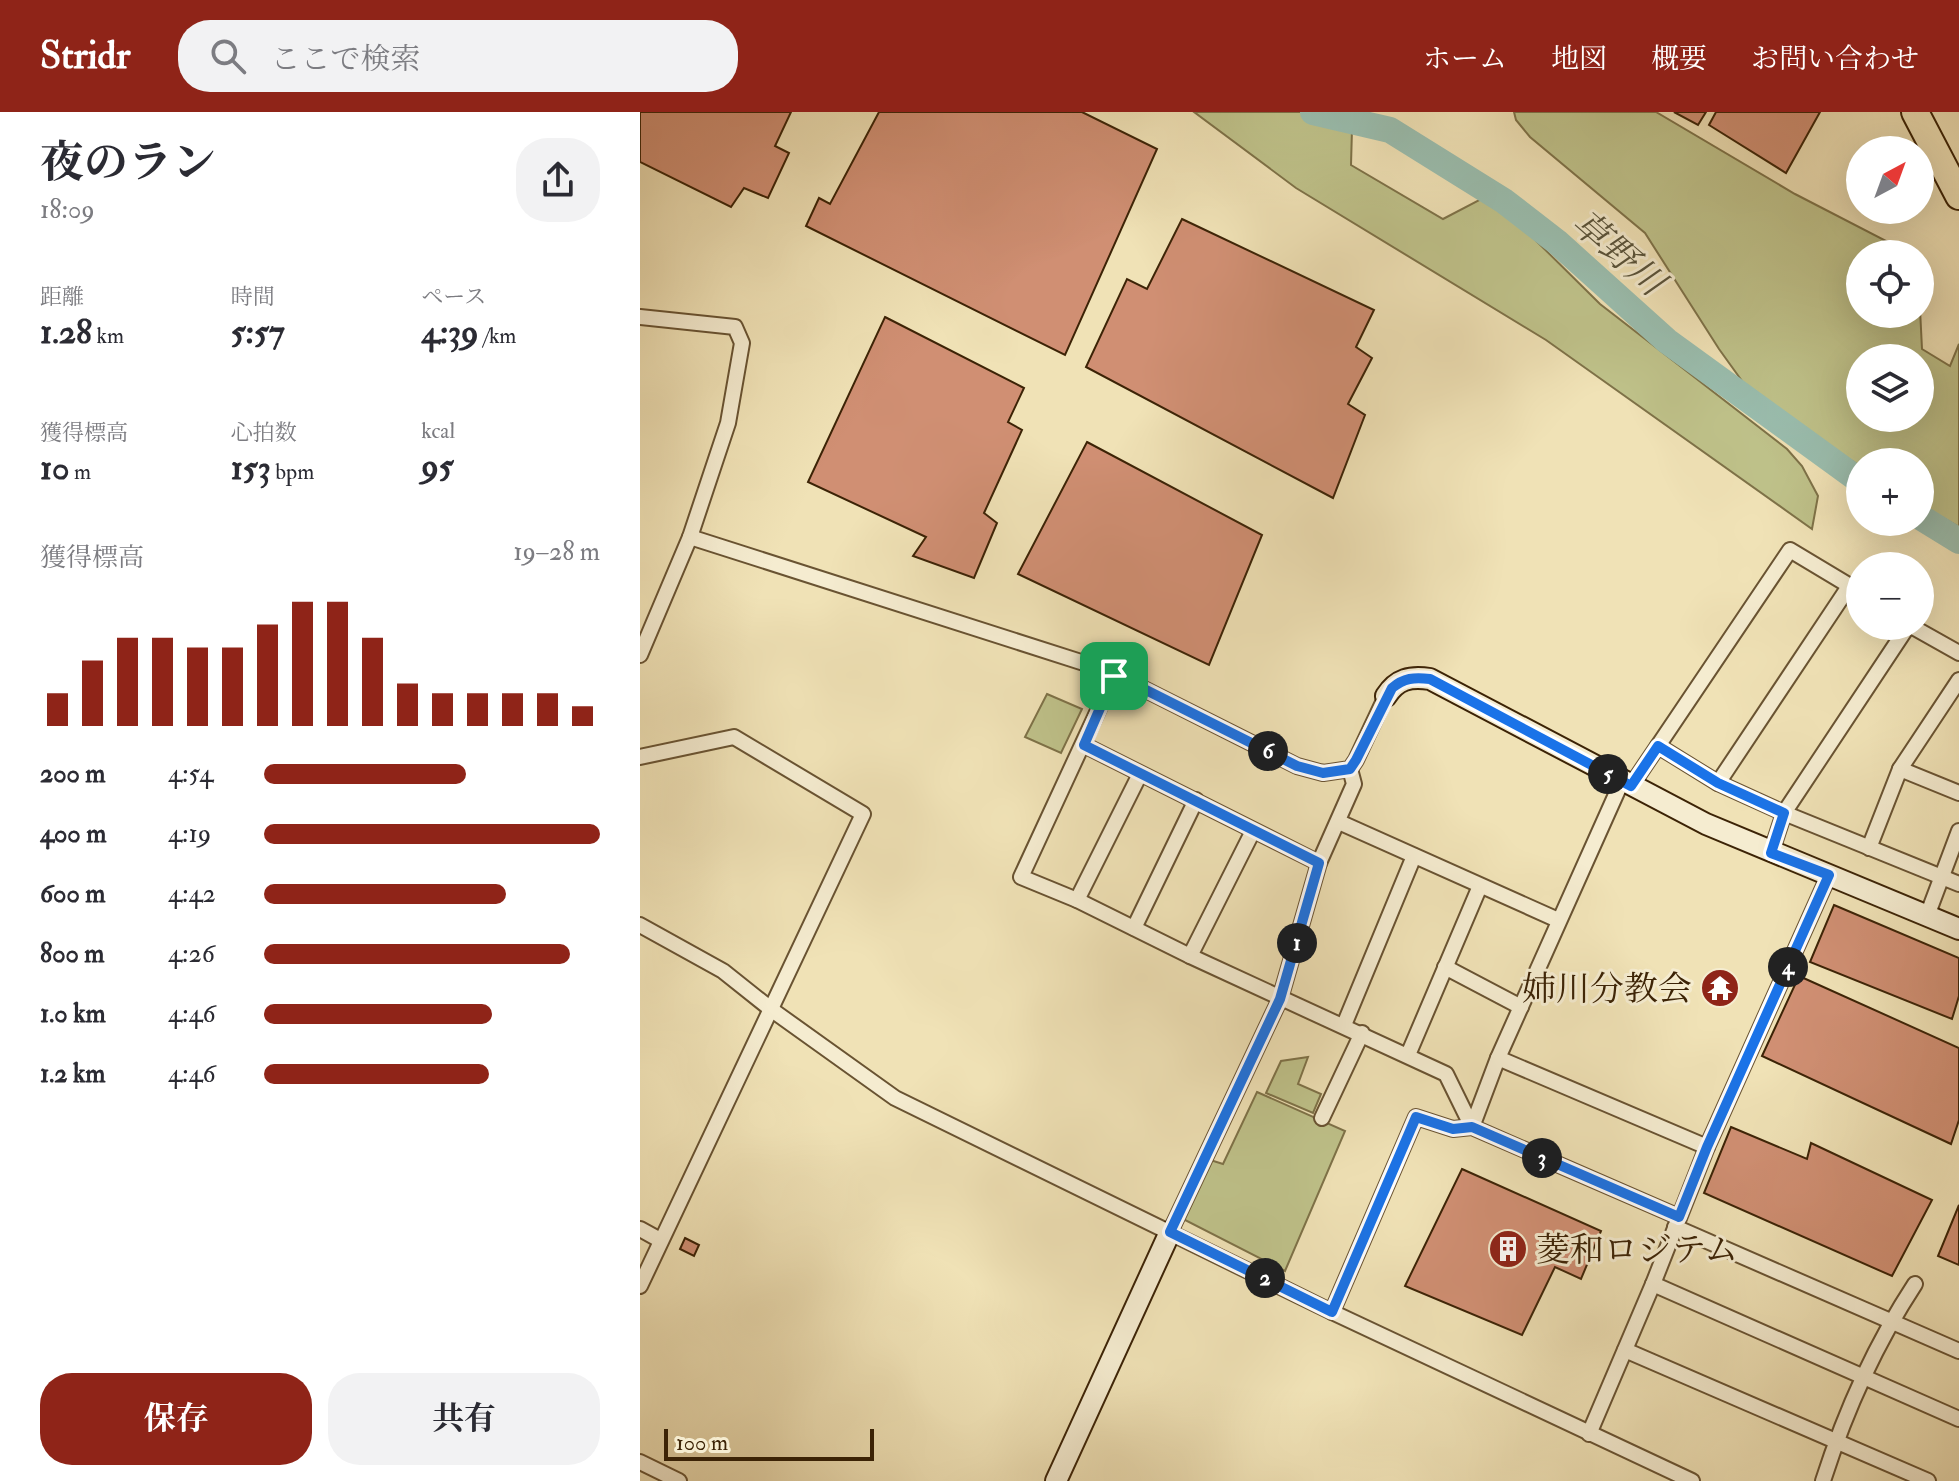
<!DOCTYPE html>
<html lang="ja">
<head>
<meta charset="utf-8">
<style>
	body { margin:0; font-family:"IM FELL Double Pica","Noto Serif JP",serif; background:#f2f2f3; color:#2b2b33; height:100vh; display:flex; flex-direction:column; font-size:30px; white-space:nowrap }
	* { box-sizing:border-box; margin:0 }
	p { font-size:26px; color:#7c7c81 }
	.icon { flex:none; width:44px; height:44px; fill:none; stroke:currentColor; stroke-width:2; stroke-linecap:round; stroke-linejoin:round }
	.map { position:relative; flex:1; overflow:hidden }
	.side { display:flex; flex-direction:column; background:#fff; width:640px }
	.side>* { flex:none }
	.needle { width:52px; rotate:41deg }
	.tools { position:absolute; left:1206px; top:24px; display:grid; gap:16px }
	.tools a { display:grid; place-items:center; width:88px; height:88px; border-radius:50%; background:#fff; box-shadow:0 8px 32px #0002; font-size:40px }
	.scale { position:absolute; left:24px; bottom:20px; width:210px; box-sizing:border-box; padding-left:8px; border:4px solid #3c2306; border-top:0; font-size:22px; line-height:28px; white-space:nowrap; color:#3c2306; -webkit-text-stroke:6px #f5ecd0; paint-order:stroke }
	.pin { position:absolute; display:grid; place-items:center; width:68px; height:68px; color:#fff; margin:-34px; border-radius:16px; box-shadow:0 4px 12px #0006 }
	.km { position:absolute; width:40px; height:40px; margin:-20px; border-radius:50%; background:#222; color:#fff; font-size:22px; line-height:40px; text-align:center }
	.round { display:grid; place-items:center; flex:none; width:84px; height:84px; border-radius:32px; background:#f2f2f3 }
	.head { display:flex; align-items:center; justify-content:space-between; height:136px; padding:0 40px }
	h1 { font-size:44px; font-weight:700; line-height:60px }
	.stats { display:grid; grid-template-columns:repeat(3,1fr); gap:12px; height:136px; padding:8px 40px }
	.stats div { display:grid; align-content:center }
	.stats b { font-size:34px; font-weight:700 }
	.stats small { font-size:22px; font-weight:400 }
	.stats p { font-size:22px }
	.chart { height:224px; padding:16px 40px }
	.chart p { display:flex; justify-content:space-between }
	.chart svg { width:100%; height:144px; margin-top:8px; stroke:#8f2418; stroke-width:6 }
	.cta { display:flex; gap:16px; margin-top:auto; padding:16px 40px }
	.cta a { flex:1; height:92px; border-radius:32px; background:#8f2418; color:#fff; font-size:32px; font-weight:700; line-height:92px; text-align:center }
	.cta a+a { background:#f2f2f3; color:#2b2b33 }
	ul { padding:0 40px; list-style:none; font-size:26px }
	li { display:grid; grid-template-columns:128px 96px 1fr; align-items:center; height:60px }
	li i { height:20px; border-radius:10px; background:#8f2418 }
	header { display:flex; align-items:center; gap:48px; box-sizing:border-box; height:112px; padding:0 40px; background:#8f2418; color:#fff }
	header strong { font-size:38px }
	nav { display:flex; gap:44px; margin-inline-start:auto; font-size:28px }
	.search { width:560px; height:72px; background:#f2f2f3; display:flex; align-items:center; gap:20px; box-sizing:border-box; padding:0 28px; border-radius:32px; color:#7c7c81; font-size:30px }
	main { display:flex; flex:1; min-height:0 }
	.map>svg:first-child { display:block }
	.green { fill:#bfc28a; stroke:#7e7248; stroke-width:2; fill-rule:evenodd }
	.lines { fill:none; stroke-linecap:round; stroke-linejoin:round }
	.river { stroke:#9abeaf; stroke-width:26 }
	.building { fill:#d08f73; stroke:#3c2306; stroke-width:2 }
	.street-casing { stroke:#695332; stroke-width:18 }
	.secondary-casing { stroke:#3c2306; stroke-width:24 }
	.highway-casing { stroke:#3c2306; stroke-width:30 }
	.street { stroke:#f5ecd0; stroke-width:14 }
	.secondary { stroke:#f5ecd0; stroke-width:20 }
	.highway { stroke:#f0e2b6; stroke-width:26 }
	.route-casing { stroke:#fff; stroke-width:16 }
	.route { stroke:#1a73e8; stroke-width:10 }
	.labels { text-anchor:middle; stroke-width:6; stroke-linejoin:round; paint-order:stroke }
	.poi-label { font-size:34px; fill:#3c2306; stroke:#f5ecd0; text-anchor:end }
	.water-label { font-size:36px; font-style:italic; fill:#585239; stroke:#f5ecd0 }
</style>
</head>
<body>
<header>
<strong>Stridr</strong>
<div class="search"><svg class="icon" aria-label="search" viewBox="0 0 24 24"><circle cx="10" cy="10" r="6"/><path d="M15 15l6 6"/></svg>ここで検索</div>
<nav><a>ホーム</a><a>地図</a><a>概要</a><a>お問い合わせ</a></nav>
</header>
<main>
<section class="side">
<div class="head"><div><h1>夜のラン</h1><p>18:09</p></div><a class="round"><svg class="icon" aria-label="share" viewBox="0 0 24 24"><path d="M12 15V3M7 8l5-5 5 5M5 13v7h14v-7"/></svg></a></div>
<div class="stats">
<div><p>距離</p><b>1.28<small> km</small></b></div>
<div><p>時間</p><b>5:57</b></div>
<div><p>ペース</p><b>4:39<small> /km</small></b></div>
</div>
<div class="stats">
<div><p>獲得標高</p><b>10<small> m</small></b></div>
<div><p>心拍数</p><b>153<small> bpm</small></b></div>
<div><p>kcal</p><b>95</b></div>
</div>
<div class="chart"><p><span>獲得標高</span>19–28 m</p>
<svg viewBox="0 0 160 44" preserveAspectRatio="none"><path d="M5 44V34M15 44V24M25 44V17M35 44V17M45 44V20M55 44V20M65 44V13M75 44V6M85 44V6M95 44V17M105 44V31M115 44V34M125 44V34M135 44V34M145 44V34M155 44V38"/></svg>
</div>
<ul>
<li><b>200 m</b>4:54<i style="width:60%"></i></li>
<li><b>400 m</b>4:19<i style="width:100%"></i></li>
<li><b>600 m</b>4:42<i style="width:72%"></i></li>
<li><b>800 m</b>4:26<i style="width:91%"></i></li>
<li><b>1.0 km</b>4:46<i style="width:68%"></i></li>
<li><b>1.2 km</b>4:46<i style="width:67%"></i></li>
</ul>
<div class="cta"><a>保存</a><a>共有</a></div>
</section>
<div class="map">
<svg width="1319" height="1369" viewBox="0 0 1319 1369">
	<rect width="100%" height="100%" fill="#f0e2b6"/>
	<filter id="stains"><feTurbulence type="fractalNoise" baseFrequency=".0025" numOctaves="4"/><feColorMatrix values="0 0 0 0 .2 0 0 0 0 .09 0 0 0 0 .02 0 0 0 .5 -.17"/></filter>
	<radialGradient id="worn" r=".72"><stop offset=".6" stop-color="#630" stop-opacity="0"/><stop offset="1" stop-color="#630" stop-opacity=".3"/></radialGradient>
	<g class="green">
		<polygon points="554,0 687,0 712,17 711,53 803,107 843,86 862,95 960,192 1147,337 1162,354 1178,384 1172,417 906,228 656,76"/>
		<path d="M874 0H1016L1155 82 1252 132 1250 142H1220V202H1280V197L1282 237 1310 254 1319 232V415L1280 393V350H1220V354L1115 287 1079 237 1005 121 890 25 876 8ZM1280 246V306H1220V246Z"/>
		<polygon points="407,582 442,597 421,641 385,625"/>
		<polygon points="668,945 658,972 681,982 673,1001 626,981 641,949"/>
		<polygon points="617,980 705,1019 645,1159 543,1107 564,1046 583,1052"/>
	</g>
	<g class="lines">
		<g class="river">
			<polyline points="673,0 750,18 864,89 917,130 1027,229 1220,369"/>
			<polyline points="1280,405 1319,429"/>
		</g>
	</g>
	<g class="building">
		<polygon points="0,0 151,0 135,34 149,41 128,86 104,76 91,95 0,50"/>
		<polygon points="239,0 442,0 517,37 425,243 166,114 179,86 190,92"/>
		<polygon points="1034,0 1066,0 1058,13"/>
		<polygon points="1076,0 1180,0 1146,61 1069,13"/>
		<polygon points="542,107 734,198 716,235 732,246 708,292 725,303 693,386 446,255 487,167 507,177"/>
		<polygon points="245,205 384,276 368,310 382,318 344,401 357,411 334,466 273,444 286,425 168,370"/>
		<polygon points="447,330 622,423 569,553 378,462"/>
		<polygon points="1194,793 1319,846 1319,884 1312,907 1170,850"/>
		<polygon points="1159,864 1319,936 1319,1008 1311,1032 1122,944"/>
		<polygon points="1091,1015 1167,1047 1171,1031 1292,1088 1252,1164 1064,1081"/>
		<polygon points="822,1057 961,1119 941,1167 915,1155 882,1223 765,1174"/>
		<polygon points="1319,1093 1319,1153 1298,1144"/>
		<polygon points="45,1126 59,1133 54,1144 40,1137"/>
	</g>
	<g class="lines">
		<defs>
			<g id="street">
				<polyline points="0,205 95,215 102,231 88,311 50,425 444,551 504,577 657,654 683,661 710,657 716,648 746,584"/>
				<polyline points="1271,514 1319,541"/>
				<polyline points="0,543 50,425"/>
				<polyline points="474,564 381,765 437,788 550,844 806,962 832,1015"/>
				<polyline points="444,633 679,751"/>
				<polyline points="1018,634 1078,671 1144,701 1319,772"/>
				<polyline points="0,645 94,625 223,702 0,1174"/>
				<polyline points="1260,657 1319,681"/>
				<polyline points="1078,671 1210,473"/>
				<polyline points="991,674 1150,438 1220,480"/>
				<polyline points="699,710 918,808"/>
				<polyline points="1229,736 1260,657 1319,568"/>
				<polyline points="1131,741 1144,701 1268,514"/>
				<polyline points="437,788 500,662"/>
				<polyline points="1287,804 1319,719"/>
				<polyline points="0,813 83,859 132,898 255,986 692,1200 1052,1369"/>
				<polyline points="494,816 556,688"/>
				<polyline points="550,844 613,719"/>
				<polyline points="805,855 881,895"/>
				<polyline points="704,913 774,744"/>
				<polyline points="768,943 840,774"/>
				<polyline points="858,946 1067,1035"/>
				<polyline points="682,1006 722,921"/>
				<polyline points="832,1015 858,946 982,669"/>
				<polyline points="1035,1115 1319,1239"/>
				<polyline points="0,1117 20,1128"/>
				<polyline points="530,1120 640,887 679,751 714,672 710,657"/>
				<polyline points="1013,1172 1319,1307"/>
				<polyline points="692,1200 776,1005 813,1017 832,1015 1039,1105"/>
				<polyline points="985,1238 1288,1369"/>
				<polyline points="949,1322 1013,1172 1067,1035 1189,763"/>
				<polyline points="0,1350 39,1369"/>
				<path d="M1183 1369C1205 1300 1235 1233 1275 1172"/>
			</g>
			<g id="secondary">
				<path d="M746 584C757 567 770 564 790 567L1066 712 1319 817"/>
				<polyline points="416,1369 530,1120"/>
			</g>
			<polyline id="highway" points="1275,0 1319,84"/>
		</defs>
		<use href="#street" class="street-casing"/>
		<use href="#secondary" class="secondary-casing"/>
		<use href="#highway" class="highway-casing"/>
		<use href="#street" class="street"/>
		<use href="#secondary" class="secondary"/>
		<use href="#highway" class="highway"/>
	</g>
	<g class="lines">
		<defs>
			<path id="route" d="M474 564 504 577 657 654 683 661 710 657 716 648 752 576C764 566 774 565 790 567L991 674 1018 634 1078 671 1144 701 1131 741 1189 763 1067 1035 1039 1105 832 1015 813 1017 776 1005 692 1200 530 1120 640 887 679 751 444 633Z"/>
		</defs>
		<use href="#route" class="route-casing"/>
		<use href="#route" class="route"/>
	</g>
	<defs>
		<symbol id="temple-disc" viewBox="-11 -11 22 22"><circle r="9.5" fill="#8f2418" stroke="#f5ecd0"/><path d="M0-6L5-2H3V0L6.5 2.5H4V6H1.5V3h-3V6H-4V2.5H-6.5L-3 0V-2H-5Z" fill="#fff"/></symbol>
		<symbol id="building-disc" viewBox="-11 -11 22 22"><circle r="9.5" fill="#8f2418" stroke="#f5ecd0"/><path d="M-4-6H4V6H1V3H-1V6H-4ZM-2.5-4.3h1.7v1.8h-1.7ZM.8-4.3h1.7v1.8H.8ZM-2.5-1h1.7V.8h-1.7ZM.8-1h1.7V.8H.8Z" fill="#fff"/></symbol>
	</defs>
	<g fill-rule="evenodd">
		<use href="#temple-disc" x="1058" y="854" width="44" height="44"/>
		<use href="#building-disc" x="846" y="1115" width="44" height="44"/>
	</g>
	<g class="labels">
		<g class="poi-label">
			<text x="1052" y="888">姉川分教会</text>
			<text x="896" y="1149" text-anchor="start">菱和ロジテム</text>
		</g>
		<g class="water-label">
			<text transform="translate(979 140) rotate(41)" y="13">草野川</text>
		</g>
	</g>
	<rect width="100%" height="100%" filter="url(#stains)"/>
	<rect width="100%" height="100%" fill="url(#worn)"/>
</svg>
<div class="tools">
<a><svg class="needle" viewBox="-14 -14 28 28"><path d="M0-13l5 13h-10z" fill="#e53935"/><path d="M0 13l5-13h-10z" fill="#7c7c81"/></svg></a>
<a><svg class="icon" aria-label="locate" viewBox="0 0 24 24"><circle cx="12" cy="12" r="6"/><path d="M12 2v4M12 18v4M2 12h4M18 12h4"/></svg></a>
<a><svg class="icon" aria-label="layers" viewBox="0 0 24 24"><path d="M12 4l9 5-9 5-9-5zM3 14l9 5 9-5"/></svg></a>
<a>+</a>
<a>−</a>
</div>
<div class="scale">100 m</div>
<div class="pin" style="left:474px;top:564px;background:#1e9e55"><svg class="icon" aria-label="arrive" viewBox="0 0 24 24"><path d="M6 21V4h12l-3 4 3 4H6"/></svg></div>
<b class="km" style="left:657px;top:831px">1</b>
<b class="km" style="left:625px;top:1166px">2</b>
<b class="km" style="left:902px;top:1046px">3</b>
<b class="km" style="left:1148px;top:855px">4</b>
<b class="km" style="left:968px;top:662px">5</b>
<b class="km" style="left:628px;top:639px">6</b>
</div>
</main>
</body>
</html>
